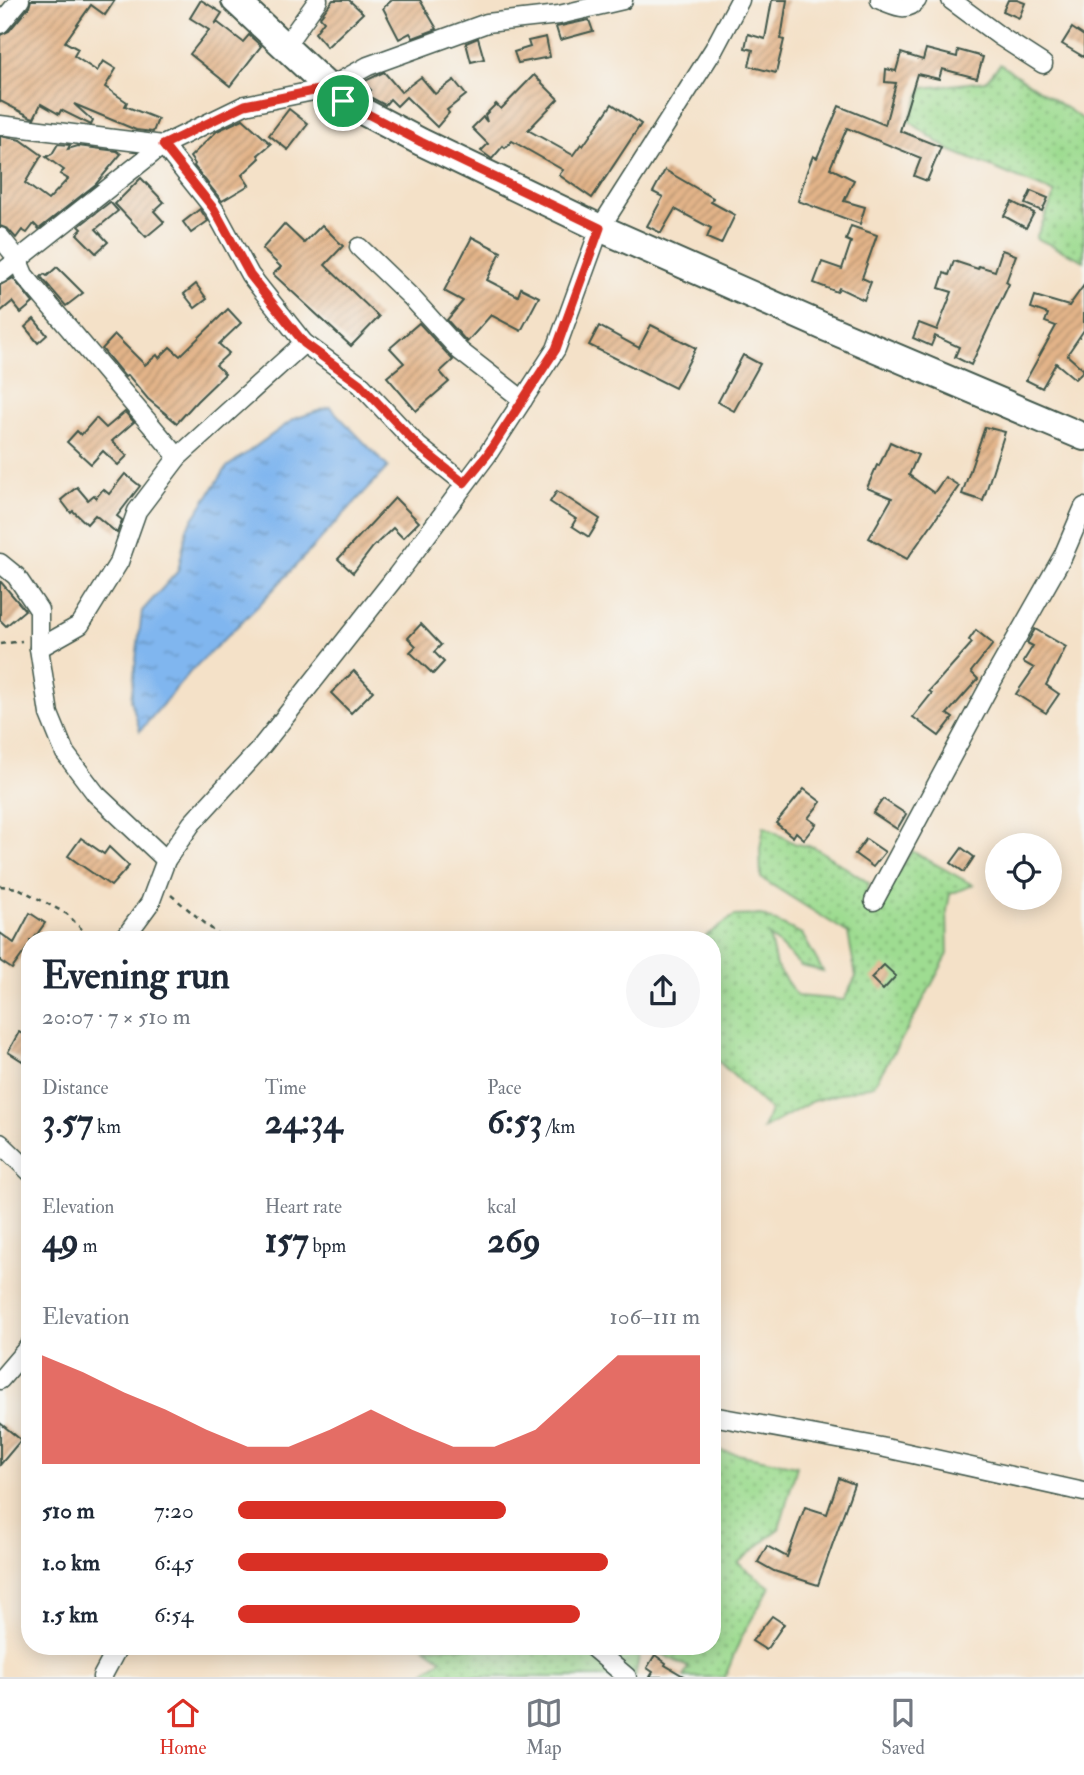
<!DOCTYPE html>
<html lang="en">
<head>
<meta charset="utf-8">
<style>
	body { margin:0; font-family:"IM FELL Double Pica",serif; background:#f6f6f7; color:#1f2937; height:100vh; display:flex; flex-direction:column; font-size:26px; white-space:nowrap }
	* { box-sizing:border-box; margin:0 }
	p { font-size:23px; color:#747a83 }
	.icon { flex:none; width:38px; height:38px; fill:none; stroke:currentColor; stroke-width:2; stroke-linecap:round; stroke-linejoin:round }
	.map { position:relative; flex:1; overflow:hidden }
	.side { position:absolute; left:21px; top:931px; width:700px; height:724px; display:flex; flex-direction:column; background:#fff; border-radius:28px; box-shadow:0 4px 18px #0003 }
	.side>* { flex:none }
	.fabs { position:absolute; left:985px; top:833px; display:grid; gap:14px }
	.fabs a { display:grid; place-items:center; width:77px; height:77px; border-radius:50%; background:#fff; box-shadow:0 4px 18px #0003; font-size:35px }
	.pin { position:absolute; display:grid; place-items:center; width:60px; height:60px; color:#fff; margin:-30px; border:4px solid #fff; border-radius:50%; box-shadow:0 2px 7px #0007 }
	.round { display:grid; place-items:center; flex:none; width:74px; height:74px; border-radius:37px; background:#f6f6f7 }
	.head { display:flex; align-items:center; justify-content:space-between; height:119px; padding:0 21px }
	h1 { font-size:38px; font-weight:700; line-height:52px }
	.stats { display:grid; grid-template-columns:repeat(3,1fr); gap:10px; height:119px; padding:7px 21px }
	.stats div { display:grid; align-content:center }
	.stats b { font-size:35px; font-weight:700 }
	.stats small { font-size:19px; font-weight:400 }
	.stats p { font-size:19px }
	.chart { height:196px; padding:14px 21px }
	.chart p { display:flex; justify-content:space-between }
	.chart svg { width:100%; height:126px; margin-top:7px; fill:#d93025; opacity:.7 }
	ul { padding:0 21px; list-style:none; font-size:23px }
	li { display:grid; grid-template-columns:112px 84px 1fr; align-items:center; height:52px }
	li i { height:18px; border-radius:9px; background:#d93025 }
	.dock { display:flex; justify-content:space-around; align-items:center; height:98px; border-top:2px solid #e0e1e3; background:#fff; font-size:19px; color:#747a83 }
	.dock a { display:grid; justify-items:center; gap:4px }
	.dock .current { color:#d93025 }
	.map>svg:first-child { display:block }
	.grass { fill:url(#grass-dots); stroke:#5e8c62; stroke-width:2 }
	.water { fill:url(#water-ripples); stroke:#507a92; stroke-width:2 }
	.building { fill:url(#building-hatch) }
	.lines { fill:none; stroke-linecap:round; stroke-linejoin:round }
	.minor-casing { stroke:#3f564a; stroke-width:21 }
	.secondary-casing { stroke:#3f564a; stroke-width:30 }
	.path { stroke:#3f564a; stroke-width:2.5; stroke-dasharray:5 5; stroke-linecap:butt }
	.minor { stroke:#fff; stroke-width:18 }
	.secondary { stroke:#fff; stroke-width:26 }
	.route-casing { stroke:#fff; stroke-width:14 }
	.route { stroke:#d93025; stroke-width:9 }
</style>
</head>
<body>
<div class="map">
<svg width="1084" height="1677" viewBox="0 0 1084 1677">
	<defs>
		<pattern id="grass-dots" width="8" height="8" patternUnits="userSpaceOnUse" patternTransform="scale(1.75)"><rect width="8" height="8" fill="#9edc91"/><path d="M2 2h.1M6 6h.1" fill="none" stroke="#80b477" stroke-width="1.8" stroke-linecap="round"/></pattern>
		<pattern id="water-ripples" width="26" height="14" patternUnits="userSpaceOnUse" patternTransform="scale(1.75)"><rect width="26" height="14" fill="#80b6ef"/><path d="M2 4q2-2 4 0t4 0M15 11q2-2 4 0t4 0" fill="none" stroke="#6895c2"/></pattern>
		<pattern id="building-hatch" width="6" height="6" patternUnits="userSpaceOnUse" patternTransform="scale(1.75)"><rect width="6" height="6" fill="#e3b489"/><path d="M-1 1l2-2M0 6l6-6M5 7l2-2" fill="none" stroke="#b79471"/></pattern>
	</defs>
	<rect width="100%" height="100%" fill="#f6f6f2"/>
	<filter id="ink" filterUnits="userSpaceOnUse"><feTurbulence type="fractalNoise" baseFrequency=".0143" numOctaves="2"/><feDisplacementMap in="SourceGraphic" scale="14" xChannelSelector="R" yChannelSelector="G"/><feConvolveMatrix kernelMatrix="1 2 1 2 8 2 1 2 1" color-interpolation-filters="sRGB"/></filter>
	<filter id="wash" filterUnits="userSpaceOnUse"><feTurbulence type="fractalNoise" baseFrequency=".00686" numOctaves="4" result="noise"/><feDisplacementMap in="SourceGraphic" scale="28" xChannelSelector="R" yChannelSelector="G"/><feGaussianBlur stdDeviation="1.57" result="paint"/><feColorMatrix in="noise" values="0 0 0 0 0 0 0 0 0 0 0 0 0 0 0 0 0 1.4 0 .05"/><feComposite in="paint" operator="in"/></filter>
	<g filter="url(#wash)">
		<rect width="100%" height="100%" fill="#f4e1c8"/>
		<g class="grass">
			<polygon points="1000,64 1084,120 1084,261 1036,238 1055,193 949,150 909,121 923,88 986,81"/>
			<polygon points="764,826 796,844 814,847 869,883 865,899 877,905 912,851 973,885 950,894 947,910 948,954 911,1023 874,1085 813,1101 763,1129 770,1110 712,1055 712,940 700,940 734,916 761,915 802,934 823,971 801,966 769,935 776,966 797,996 844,1000 856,977 848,933 761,878 760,849"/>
			<polygon points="712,1449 797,1466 779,1529 738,1563 770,1587 741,1638 725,1677 684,1677 688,1667 648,1647 712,1647"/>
			<polygon points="425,1647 641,1647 635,1677 418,1677 442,1659"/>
		</g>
		<polygon class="water" points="330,407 388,467 259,605 190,672 140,731 131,700 142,611 178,571 187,528 227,467 294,419"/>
		<g id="blocks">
			<g class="building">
				<polygon points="31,0 115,0 105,15 91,5 65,42 78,49 74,56 97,71 103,61 116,69 105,87 127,102 125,106 158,119 153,132 136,130 74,104 93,121 91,125 61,110 59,114 41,104 34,118 31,117 0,101 0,35 9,31 29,7"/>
				<polygon points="201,0 222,13 215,24 217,22 243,42 249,35 261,46 230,86 190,54 209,30 190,18"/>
				<polygon points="333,0 349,0 363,13 327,47 315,33 324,21 320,17"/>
				<polygon points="392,0 420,0 437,29 413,38 410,33 399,39 383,8"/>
				<polygon points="772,0 787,0 781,39 784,40 776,73 749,66 753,50 745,48 748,34 765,39"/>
				<polygon points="1008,0 1017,0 1025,3 1019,18 1003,11"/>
				<polygon points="589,20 593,31 560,40 556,27"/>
				<polygon points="1072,28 1084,36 1084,57 1062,44"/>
				<polygon points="546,37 550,57 518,63 514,52 530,47 528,41"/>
				<polygon points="478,38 484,59 471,62 466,43"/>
				<polygon points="926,49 957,57 958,50 983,57 977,78 942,69 939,79 917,74 900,131 941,147 927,181 914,176 921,158 847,128 830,168 854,180 844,201 865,207 860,224 798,201 807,171 813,156 817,158 839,106 885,125 896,83 885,82 886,69 896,71 901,53 923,60"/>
				<polygon points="384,72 401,92 421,77 435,94 454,80 466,95 447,110 449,113 437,127 406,97 397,106 390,99 385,105 366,95 371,90 363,82"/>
				<polygon points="534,75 558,99 528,130 573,155 581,144 583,146 612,104 641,124 592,198 559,175 563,170 512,141 505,148 503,146 492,159 481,151 488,144 472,128 483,117 487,122 485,115 496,104 501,109"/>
				<polygon points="289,109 308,124 288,150 269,135"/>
				<polygon points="243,119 271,144 258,155 260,158 242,175 249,185 222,201 194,166 195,164 190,157 217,131"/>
				<polygon points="0,136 21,140 42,155 25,183 48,200 68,179 60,174 64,170 46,157 52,154 58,144 70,145 68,149 78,146 117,151 121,154 96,184 39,229 34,224 27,233 22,230 16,238 8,229 0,226"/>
				<polygon points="665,170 713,198 711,202 735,215 721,244 707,238 711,228 675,209 661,233 647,226 663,197 653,192"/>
				<polygon points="141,178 164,202 154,211 164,222 146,237 115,204"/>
				<polygon points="1031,191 1048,198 1042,211 1025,204"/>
				<polygon points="110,202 118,211 96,229 108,242 96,253 77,234 82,229 79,226"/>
				<polygon points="1012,202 1034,213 1026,228 1004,216"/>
				<polygon points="200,209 208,221 191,233 183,222"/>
				<polygon points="284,224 304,243 322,225 343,246 325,265 379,317 351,346 273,274 281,267 262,249"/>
				<polygon points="851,226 877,235 862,278 871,282 864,300 839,288 837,292 814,283 822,262 842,269 851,242 846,240"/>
				<polygon points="472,237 501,252 487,280 518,296 521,288 539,297 521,331 491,315 467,342 447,320 463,301 444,291"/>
				<polygon points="1002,250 1016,255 1006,282 1009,284 971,365 955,357 959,347 935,336 931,346 913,338 919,323 937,330 952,292 939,288 944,273 949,275 954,261 978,269 979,266 995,271"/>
				<polygon points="57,267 83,293 66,306 41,277 44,274 47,276"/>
				<polygon points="13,278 33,303 21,313 12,302 0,312 0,285"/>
				<polygon points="196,284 207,299 195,308 184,294"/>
				<polygon points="1084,285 1084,330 1067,355 1084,370 1075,379 1056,363 1042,388 1026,380 1056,326 1045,322 1048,314 1031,308 1035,296 1069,306"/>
				<polygon points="228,309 241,323 219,344 229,353 216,365 225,374 197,401 177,423 148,399 128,375 125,377 102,349 115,335 145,365 157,355 159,358 170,347 180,356"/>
				<polygon points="34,319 47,335 38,343 25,327"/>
				<polygon points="419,323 453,360 440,372 449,382 416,411 387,377 404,363 390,348"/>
				<polygon points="651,325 696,348 675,388 589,345 599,326 639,348"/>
				<polygon points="743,355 760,364 734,411 718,402"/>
				<polygon points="125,412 134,422 112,441 127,456 118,465 103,451 91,464 67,442 77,431 81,435 96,418 106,428"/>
				<polygon points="985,427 1005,432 983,501 962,494"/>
				<polygon points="890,442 918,455 909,475 934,493 945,477 959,486 907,559 869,538 892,498 867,488 877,465 879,466"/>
				<polygon points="125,474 140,486 117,516 122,520 117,533 95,515 87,524 73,511 71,513 61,500 77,487 88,500 94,495 96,498 103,489 109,494"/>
				<polygon points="557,491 600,519 589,537 572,526 576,519 550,502"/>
				<polygon points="395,498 419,522 403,538 393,528 373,547 353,573 338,559"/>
				<polygon points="0,581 25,610 6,626 0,620"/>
				<polygon points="421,624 441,645 434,652 444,662 433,674 410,652 416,646 408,638"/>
				<polygon points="1035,629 1066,647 1046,685 1059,694 1046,713 1016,694 1034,668 1023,662 1033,646 1027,643"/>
				<polygon points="976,630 993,644 971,672 978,679 947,714 953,718 939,736 913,717 932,693 929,691 972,643 969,640"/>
				<polygon points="354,671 373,691 351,713 331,693"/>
				<polygon points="804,789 821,802 808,818 816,824 804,839 796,832 793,837 776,823"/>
				<polygon points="883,799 906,814 897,829 873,813"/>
				<polygon points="81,838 104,854 109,847 129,866 111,886 68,856"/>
				<polygon points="866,839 885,852 873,867 855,854"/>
				<polygon points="962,848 974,857 964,872 951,863"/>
				<polygon points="30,913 45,923 33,940 30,940 30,944 12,969 0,961 0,933 14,943"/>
				<polygon points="884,965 896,976 883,990 871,978"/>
				<polygon points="19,1032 30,1039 30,1052 24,1062 8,1052"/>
				<polygon points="0,1423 21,1440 0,1465"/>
				<polygon points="839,1478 854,1484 818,1585 774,1571 758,1562 767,1546 787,1557 805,1507 827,1514"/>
				<polygon points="772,1616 784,1624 766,1650 752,1641"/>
				<polygon points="655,1655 666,1663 665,1665 685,1677 650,1677 653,1672 647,1668"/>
			</g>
		</g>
	</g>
	<g filter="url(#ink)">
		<use href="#blocks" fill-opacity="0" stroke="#3f564a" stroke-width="2"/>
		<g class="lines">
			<defs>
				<g id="minor">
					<path d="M880 0C893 4 906 14 917 0"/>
					<polyline points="951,0 1001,37 1043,64"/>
					<polyline points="0,24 20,0"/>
					<polyline points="285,46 318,0"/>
					<polyline points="0,125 163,145 245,105 328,88 368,66 487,23 559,15 623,0"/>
					<polyline points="0,237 17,258 24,275 178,457"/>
					<polyline points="359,247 412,298 460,351 523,400"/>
					<polyline points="0,274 163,145 214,209 250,275 304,343 360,384 418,446 464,483"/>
					<polyline points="0,563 16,576 39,610 39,648 49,714 65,753 96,794 166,860"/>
					<polyline points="39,648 80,625 119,562 137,511 178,457 304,343"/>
					<polyline points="874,901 991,683 1063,556 1084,507"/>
					<polyline points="123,940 150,903 166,860 192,823 258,751 397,575 487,455 556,349 600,228 714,49 740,0"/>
					<polyline points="0,1143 30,1172"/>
					<polyline points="0,1380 30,1345"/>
					<polyline points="712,1416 881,1447 1084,1492"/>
					<polyline points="592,1647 627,1677"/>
					<polyline points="102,1677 118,1647"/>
				</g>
				<polyline id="secondary" points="235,0 343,101 421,142 600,228 827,328 1084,437"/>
			</defs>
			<use href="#minor" class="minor-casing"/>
			<use href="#secondary" class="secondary-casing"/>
			<g class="path">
				<polyline points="0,644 22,641"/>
				<polyline points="0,886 18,888 67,914 92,940"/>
				<polyline points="171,895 225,940"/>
			</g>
			<use href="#minor" class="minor"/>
			<use href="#secondary" class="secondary"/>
		</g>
	</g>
	<g class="lines" filter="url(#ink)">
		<defs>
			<polygon id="route" points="328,88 343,101 421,142 600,228 556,349 487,455 464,483 418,446 360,384 304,343 250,275 214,209 163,145 245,105"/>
		</defs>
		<use href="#route" class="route-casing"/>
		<use href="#route" class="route"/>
	</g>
</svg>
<div class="fabs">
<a><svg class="icon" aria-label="locate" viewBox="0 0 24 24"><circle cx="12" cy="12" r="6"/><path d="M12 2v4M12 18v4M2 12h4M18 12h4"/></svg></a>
</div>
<div class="pin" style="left:343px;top:101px;background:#1e9e55"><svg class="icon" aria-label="arrive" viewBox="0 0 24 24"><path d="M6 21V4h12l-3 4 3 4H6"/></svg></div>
<section class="side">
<div class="head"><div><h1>Evening run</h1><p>20:07 · 7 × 510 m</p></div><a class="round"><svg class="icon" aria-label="share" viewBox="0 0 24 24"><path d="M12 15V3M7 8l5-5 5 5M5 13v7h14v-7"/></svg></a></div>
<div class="stats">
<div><p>Distance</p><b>3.57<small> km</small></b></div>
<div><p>Time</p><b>24:34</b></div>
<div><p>Pace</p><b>6:53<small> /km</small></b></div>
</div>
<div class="stats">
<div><p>Elevation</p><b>49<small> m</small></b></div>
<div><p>Heart rate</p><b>157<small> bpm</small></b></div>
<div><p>kcal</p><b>269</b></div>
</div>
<div class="chart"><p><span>Elevation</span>106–111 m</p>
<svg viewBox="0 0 160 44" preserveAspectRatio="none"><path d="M0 44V6L10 12L20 19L30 25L40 32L50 38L60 38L70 32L80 25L90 32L100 38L110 38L120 32L130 19L140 6L150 6L160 6V44z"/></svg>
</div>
<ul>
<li><b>510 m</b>7:20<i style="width:58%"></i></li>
<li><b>1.0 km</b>6:45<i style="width:80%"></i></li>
<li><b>1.5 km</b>6:54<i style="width:74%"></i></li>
</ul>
</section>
</div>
<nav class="dock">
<a class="current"><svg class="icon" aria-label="home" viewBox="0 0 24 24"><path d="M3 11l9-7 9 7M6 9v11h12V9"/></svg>Home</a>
<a><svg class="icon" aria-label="map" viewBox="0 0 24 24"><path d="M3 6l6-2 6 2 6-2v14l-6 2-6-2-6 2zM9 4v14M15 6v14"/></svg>Map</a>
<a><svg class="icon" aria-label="saved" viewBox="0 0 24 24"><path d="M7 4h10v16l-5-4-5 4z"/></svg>Saved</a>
</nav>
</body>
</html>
